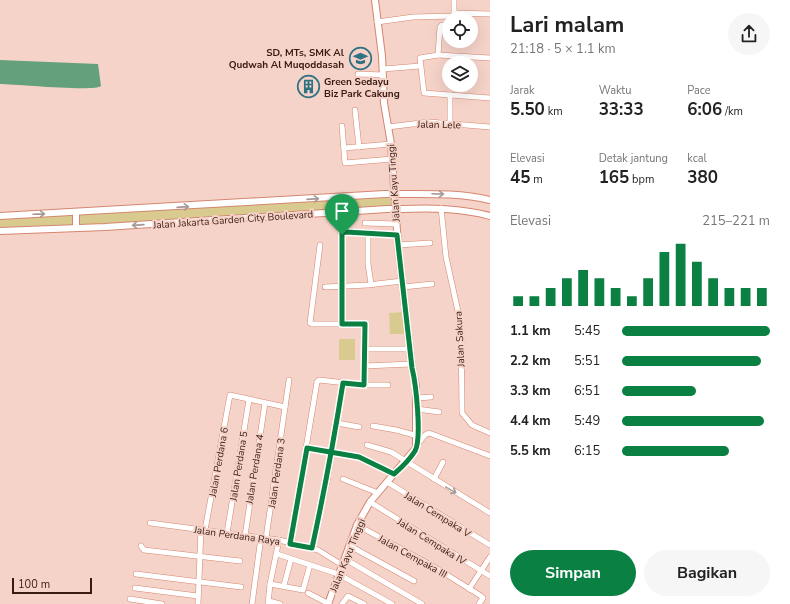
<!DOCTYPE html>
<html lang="id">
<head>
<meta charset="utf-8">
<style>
	body { margin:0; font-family:"Nunito Sans",sans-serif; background:#f6f6f6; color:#222; height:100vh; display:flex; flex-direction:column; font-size:15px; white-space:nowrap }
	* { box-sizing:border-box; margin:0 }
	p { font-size:13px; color:#767676 }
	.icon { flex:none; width:22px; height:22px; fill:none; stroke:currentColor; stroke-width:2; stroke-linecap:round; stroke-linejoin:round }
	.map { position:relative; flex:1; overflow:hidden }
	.drawer { display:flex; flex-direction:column; background:#fff; width:300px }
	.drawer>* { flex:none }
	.buttons { position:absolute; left:442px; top:12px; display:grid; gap:8px }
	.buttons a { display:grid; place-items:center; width:36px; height:36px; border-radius:50%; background:#fff; box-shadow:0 4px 16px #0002; font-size:20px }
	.scale { position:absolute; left:12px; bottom:10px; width:80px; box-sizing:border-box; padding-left:4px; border:2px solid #3a1b12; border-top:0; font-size:11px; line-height:14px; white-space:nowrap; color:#3a1b12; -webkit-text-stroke:3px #f6d3c9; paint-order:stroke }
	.pin { position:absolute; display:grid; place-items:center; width:34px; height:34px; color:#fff; margin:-41px -17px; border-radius:50% 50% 50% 0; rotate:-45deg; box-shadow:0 0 4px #0007 }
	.pin .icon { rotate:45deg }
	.round { display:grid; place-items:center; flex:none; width:42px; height:42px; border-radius:21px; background:#f6f6f6 }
	.headline { display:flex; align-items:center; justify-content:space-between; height:68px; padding:0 20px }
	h1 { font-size:22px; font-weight:700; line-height:30px }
	.stats { display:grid; grid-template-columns:repeat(3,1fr); gap:6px; height:68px; padding:4px 20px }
	.stats div { display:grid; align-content:center }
	.stats b { font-size:17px; font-weight:700 }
	.stats small { font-size:11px; font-weight:400 }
	.stats p { font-size:11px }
	.chart { height:112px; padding:8px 20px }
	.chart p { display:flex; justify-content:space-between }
	.chart svg { width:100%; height:72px; margin-top:4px; stroke:#0b8043; stroke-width:6 }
	.primary-button { display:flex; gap:8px; margin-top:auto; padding:8px 20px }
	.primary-button a { flex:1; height:46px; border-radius:24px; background:#0b8043; color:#fff; font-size:16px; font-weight:700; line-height:46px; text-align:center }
	.primary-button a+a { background:#f6f6f6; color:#222 }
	ul { padding:0 20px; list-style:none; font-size:13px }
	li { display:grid; grid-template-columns:64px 48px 1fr; align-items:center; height:30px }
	li i { height:10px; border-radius:5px; background:#0b8043 }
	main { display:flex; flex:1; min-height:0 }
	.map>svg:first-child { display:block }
	.green { fill:#d9cb8f }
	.water { fill:#65a07d }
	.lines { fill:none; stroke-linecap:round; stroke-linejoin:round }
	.minor-casing { stroke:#d4866f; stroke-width:6 }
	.tertiary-casing { stroke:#d4866f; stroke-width:8 }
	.minor { stroke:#fff; stroke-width:5 }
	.tertiary { stroke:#fff; stroke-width:6 }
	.tertiary-bridge-casing { stroke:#d4866f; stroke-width:8; stroke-linecap:butt }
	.tertiary-bridge { stroke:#fff; stroke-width:6 }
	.oneway { stroke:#a69894 }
	.route-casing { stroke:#fff; stroke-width:8 }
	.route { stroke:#0b8043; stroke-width:5 }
	.labels { text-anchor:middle; stroke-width:4; stroke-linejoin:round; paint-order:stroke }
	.poi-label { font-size:10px; font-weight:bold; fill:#3a1b12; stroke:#f6d3c9; text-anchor:end }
	.street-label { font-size:10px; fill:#3a1b12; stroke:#f6d3c9 }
</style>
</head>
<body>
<main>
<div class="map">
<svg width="490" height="604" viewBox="0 0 490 604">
	<rect width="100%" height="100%" fill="#f6d3c9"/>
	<g class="green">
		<polygon points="393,194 394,209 0,231 0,216"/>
		<polygon points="404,312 404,334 390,334 389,313"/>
		<rect x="339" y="339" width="16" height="21"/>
	</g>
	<path class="water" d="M0 60 98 64 101 86C95 92 14 84 0 84Z"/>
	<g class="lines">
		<defs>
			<g id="minor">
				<polyline points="454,13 490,14"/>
				<polyline points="454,16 454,0"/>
				<polyline points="377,22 413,17 454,16"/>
				<polyline points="449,25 442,25 440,27 438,55 420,58 424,93 490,98"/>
				<polyline points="438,55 490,58"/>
				<polyline points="383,69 420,66"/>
				<polyline points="358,74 383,75"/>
				<polyline points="355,110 359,147"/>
				<polyline points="450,123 450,95"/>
				<polyline points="342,126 345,163 392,159"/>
				<polyline points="388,127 429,122 490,127"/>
				<polyline points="344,148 391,144"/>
				<polyline points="441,208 446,257 461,325 462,413 472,425 490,433"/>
				<polyline points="365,223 396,224"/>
				<polyline points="368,234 368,264 371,284"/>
				<polyline points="398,245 430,243"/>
				<polyline points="325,287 368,285 402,281"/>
				<polyline points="403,287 432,284"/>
				<polyline points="342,324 342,233 346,231 397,235"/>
				<polyline points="364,349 411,349"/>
				<polyline points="364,366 412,364"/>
				<polyline points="364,385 388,385"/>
				<polyline points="417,398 431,397"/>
				<polyline points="417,409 439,412"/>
				<polyline points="337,423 359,427"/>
				<polyline points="373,426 396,430 418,436"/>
				<polyline points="367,445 391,452 490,513"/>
				<polyline points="417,445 425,435 429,433 490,456"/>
				<polyline points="307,448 359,457 394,474"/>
				<polyline points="343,479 378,493"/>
				<polyline points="434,479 443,462"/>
				<polyline points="387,482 490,545"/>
				<polyline points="370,502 490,576"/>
				<polyline points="150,523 279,540 318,550 342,565"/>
				<polyline points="357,525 436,568 481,596 483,598 479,604"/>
				<polyline points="205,530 230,395 285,407"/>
				<polyline points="227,533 249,400"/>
				<polyline points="245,536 265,403"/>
				<polyline points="266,538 289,380"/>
				<polyline points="290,544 317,382 319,380 364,385 365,324 312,324 310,323 320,245"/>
				<polyline points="141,546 144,550 240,561"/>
				<polyline points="350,546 414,581"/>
				<polyline points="312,548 327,481 343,383"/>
				<polyline points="277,554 338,574 392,604"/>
				<polyline points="345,559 422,604"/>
				<polyline points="136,574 241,587"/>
				<polyline points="270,584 303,590 310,565"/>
				<polyline points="284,585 291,559"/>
				<polyline points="135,588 198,596"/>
				<polyline points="469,589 490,557"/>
				<polyline points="308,593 329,604"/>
				<polyline points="130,599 162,604"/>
				<polyline points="269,601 280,604"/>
				<polyline points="198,604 201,529"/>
				<polyline points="252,604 261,537"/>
				<polyline points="268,604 270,584 279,540"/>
				<polyline points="342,604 348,596 364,604"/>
			</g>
			<g id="tertiary">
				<path d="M399 194C430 194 460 193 490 200"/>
				<path d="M401 209C432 208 460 208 490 216"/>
				<polyline points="76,213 76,228"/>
				<polyline points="0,216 385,194"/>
				<polyline points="0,231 105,227 387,209"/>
				<polyline points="328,604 357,525 370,502 416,448 416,386 412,368 398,245 391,144 384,103 382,56 375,0"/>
			</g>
		</defs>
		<use href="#minor" class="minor-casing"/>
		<use href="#tertiary" class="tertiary-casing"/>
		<use href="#minor" class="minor"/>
		<use href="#tertiary" class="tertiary"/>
		<defs>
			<g id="tertiary-bridge">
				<polyline points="385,194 399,194"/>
				<polyline points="387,209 401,209"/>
			</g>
		</defs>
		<use href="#tertiary-bridge" class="tertiary-bridge-casing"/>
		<use href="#tertiary-bridge" class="tertiary-bridge"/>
	</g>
	<defs><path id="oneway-shaft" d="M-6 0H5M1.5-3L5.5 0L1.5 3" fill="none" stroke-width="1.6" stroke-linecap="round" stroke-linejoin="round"/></defs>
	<g class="oneway">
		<use href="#oneway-shaft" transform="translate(438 194) rotate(2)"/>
		<use href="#oneway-shaft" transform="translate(313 199) rotate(-4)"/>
		<use href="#oneway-shaft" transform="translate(183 207) rotate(-4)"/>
		<use href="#oneway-shaft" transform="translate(39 214) rotate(-2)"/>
		<use href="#oneway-shaft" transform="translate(138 225) rotate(176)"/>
		<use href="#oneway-shaft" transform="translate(451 490) rotate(29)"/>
	</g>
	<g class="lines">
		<defs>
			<path id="route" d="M342 235V324H365L364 385 343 383C334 439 324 493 312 548L290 544 307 448 359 457 394 474C401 468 410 459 415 451 422 438 416 384 412 368L397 235 346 232 342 233V235"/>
		</defs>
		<use href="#route" class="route-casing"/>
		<use href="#route" class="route"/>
	</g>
	<defs>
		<symbol id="school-ring" viewBox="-11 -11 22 22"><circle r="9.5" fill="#f6d3c9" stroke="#2f7283" stroke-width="1.5"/><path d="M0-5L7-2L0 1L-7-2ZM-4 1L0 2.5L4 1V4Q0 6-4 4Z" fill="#2f7283"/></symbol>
		<symbol id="building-ring" viewBox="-11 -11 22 22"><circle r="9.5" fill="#f6d3c9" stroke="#2f7283" stroke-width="1.5"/><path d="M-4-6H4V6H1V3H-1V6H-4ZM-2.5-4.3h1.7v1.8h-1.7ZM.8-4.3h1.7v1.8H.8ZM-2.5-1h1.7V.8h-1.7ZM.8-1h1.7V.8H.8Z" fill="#2f7283"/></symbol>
	</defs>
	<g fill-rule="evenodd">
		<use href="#school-ring" x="348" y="46" width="25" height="25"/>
		<use href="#building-ring" x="296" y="74" width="25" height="25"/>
	</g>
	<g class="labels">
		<g class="poi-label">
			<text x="344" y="56">SD, MTs, SMK Al<tspan x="344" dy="12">Qudwah Al Muqoddasah</tspan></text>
			<text x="324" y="85" text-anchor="start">Green Sedayu<tspan x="324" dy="12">Biz Park Cakung</tspan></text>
		</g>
		<g class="street-label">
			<text transform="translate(439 124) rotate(1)" y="4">Jalan Lele</text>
			<text transform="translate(393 183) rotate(-94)" y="4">Jalan Kayu Tinggi</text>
			<text transform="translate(233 219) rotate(-4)" y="4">Jalan Jakarta Garden City Boulevard</text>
			<text transform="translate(459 339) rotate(-93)" y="4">Jalan Sakura</text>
			<text transform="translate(218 462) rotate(-80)" y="4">Jalan Perdana 6</text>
			<text transform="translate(238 466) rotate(-81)" y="4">Jalan Perdana 5</text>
			<text transform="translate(254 469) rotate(-81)" y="4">Jalan Perdana 4</text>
			<text transform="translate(276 473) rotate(-82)" y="4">Jalan Perdana 3</text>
			<text transform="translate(438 514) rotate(32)" y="4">Jalan Cempaka V</text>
			<text transform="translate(237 535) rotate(8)" y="4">Jalan Perdana Raya</text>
			<text transform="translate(432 541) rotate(32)" y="4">Jalan Cempaka IV</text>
			<text transform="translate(347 555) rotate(-68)" y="4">Jalan Kayu Tinggi</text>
			<text transform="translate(413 556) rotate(29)" y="4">Jalan Cempaka III</text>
		</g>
	</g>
</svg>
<div class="buttons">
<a><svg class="icon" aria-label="locate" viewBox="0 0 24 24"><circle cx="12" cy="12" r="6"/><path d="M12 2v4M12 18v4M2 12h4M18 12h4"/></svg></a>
<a><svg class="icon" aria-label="layers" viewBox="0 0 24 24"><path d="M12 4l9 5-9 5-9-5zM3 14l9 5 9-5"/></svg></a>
</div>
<div class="scale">100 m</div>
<div class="pin" style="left:342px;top:235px;background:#1e9e55"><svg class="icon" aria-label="arrive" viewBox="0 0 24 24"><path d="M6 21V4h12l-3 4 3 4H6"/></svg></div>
</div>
<section class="drawer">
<div class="headline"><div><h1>Lari malam</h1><p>21:18 · 5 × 1.1 km</p></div><a class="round"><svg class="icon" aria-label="share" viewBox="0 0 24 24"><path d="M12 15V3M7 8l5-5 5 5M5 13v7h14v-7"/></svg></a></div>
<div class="stats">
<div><p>Jarak</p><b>5.50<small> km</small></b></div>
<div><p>Waktu</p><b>33:33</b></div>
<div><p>Pace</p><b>6:06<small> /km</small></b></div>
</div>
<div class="stats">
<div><p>Elevasi</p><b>45<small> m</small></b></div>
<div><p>Detak jantung</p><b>165<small> bpm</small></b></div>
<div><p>kcal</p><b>380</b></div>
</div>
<div class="chart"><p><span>Elevasi</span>215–221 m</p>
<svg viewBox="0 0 160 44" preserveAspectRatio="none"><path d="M5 44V38M15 44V38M25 44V33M35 44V27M45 44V22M55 44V27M65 44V33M75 44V38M85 44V27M95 44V11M105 44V6M115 44V17M125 44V27M135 44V33M145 44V33M155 44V33"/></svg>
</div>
<ul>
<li><b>1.1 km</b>5:45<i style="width:100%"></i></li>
<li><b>2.2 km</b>5:51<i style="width:94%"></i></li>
<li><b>3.3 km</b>6:51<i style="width:50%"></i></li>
<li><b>4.4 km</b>5:49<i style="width:96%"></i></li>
<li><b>5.5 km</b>6:15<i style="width:72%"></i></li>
</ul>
<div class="primary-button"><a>Simpan</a><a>Bagikan</a></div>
</section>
</main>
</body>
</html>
